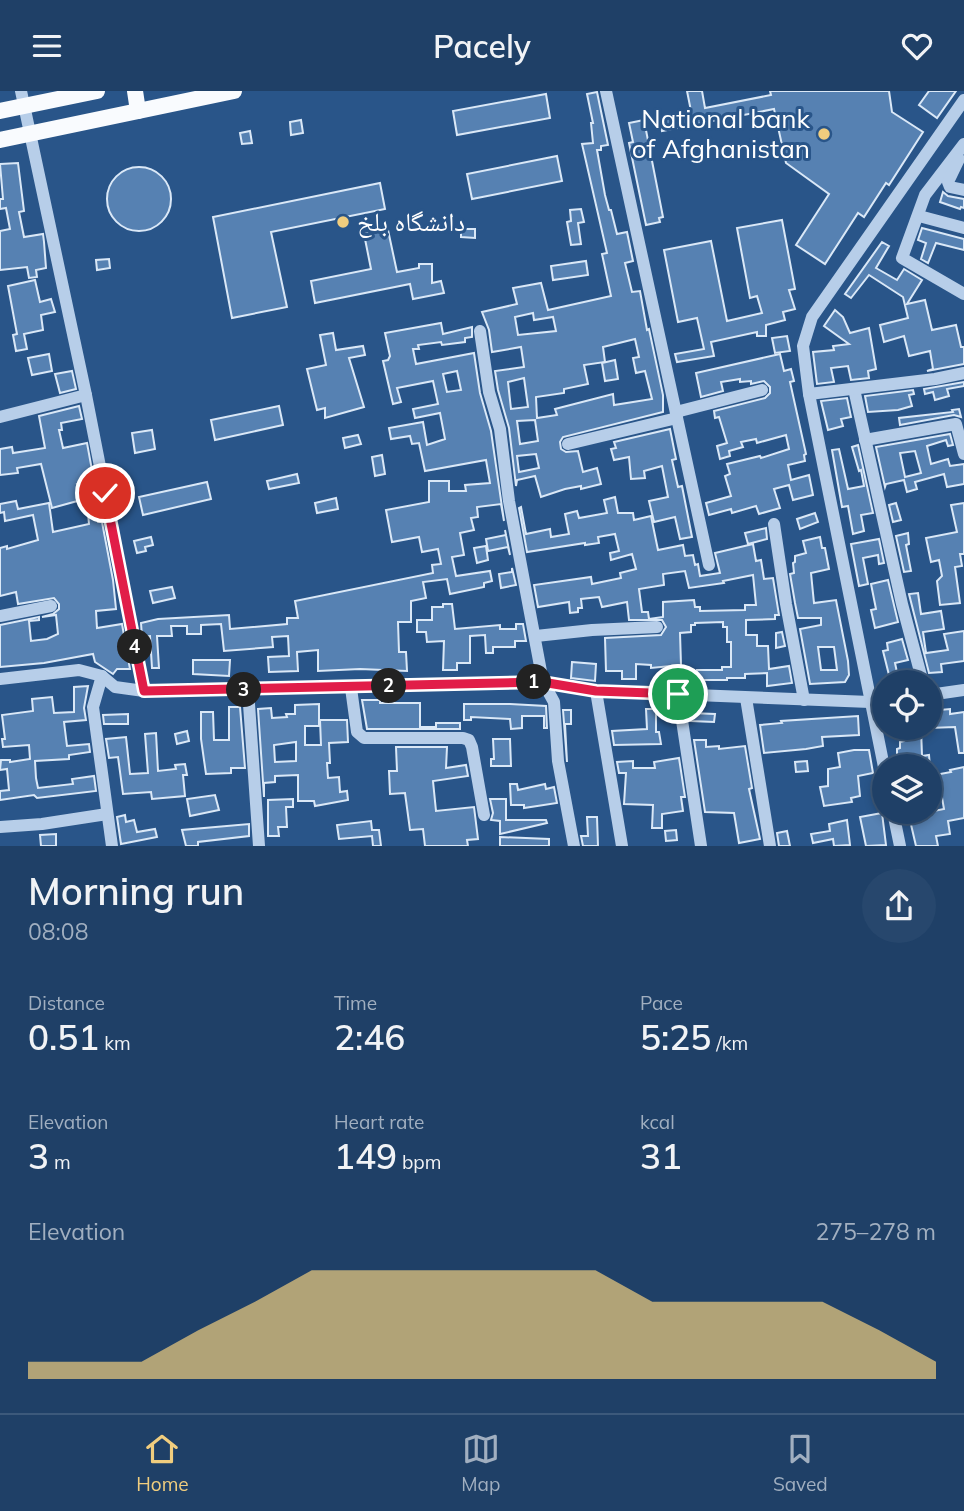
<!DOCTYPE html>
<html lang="en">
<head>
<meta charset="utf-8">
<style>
	body { margin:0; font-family:Mulish,"Noto Naskh Arabic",sans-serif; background:#27476d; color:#f1f3f6; height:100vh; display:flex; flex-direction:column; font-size:26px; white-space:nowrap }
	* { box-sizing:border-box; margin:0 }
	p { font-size:23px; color:#a1afc0 }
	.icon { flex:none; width:38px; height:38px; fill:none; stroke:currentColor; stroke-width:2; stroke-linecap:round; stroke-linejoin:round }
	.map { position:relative; height:755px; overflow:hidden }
	.sheet { display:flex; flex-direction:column; background:#1f4067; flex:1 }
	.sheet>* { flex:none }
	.fabs { position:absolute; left:872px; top:579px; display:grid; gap:14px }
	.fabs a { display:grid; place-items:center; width:70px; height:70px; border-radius:50%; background:#1f4067; box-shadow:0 4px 10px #0003,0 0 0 2px #3c597b; font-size:35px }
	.pin { position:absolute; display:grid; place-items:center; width:60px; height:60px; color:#fff; margin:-30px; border:4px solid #fff; border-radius:50%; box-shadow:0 2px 7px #0007 }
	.km { position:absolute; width:35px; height:35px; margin:-18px; border-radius:50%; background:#222; color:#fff; font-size:19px; line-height:35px; text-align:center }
	.round { display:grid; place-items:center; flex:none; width:74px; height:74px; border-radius:37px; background:#27476d }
	.headline { display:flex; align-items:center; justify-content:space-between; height:119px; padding:0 28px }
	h1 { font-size:38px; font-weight:600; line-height:52px }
	.metrics { display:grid; grid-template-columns:repeat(3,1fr); gap:10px; height:119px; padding:7px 28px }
	.metrics div { display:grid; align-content:center }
	.metrics b { font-size:35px; font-weight:600 }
	.metrics small { font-size:19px; font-weight:400 }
	.metrics p { font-size:19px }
	.chart { height:196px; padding:14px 28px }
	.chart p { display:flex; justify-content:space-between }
	.chart svg { width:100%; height:126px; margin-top:7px; fill:#f0cd7e; opacity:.7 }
	header { display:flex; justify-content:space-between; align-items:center; height:91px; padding:0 28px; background:#1f4067; font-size:32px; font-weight:600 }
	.menu { display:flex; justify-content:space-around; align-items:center; height:98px; border-top:2px solid #3c597b; background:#1f4067; font-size:19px; color:#a1afc0 }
	.menu a { display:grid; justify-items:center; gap:4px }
	.menu .current { color:#f0cd7e }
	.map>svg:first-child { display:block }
	.building { fill:#5681b2; stroke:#dae8f7; stroke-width:2; fill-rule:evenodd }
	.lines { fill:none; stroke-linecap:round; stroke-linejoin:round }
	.minor { stroke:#b7cee9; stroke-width:12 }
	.major { stroke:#f9fbfe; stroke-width:16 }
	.route-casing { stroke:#fff; stroke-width:14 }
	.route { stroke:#e11d48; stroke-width:9 }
	.poi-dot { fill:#f0cd7e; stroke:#295589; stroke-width:2.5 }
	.labels { text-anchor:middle; stroke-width:6; stroke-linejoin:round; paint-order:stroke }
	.poi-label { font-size:26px; fill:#fff; stroke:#295589; text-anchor:end }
</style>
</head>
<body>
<header><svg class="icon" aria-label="menu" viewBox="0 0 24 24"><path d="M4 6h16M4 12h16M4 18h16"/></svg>Pacely<svg class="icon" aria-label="heart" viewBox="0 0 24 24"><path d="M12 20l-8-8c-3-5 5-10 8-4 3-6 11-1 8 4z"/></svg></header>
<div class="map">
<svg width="964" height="755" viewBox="0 0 964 755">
	<rect width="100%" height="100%" fill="#295589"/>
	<g class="building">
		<polygon points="687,0 702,0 705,17 771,4 770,0 889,0 892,21 923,41 889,94 886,92 864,126 858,122 825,173 796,154 829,103 786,72 774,18 662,40 659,27 691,20"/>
		<polygon points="929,0 956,0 937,27 919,14"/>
		<path d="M597 1 608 54 601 55V59H597L605 104 609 119H611L617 143 627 141 633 170 625 172 632 201 640 200 647 239 649 238 663 304V321L563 346 560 351 561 358 566 361 578 360 583 381 597 377 601 393 581 398V395L565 398 541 406 535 385 517 389 516 395 509 337 498 299 495 280 524 276 521 256 492 261 489 239 482 221 517 213 513 197 541 192 548 219 611 205 602 163 607 162 582 53 593 52 591 32H593L587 3ZM533 222 534 229 553 226 556 240 518 244 515 226ZM635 248 639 266 633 267 636 282 645 280 652 308 614 314 613 303 555 318 557 324 537 327 536 306 564 302V298L588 293 584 274 605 271 603 256ZM524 287 528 316 511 318 508 291ZM535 329 538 350 520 353 517 330ZM536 363 539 377 519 381 517 365Z"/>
		<polygon points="546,3 550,27 457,44 453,20"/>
		<polygon points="301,29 303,42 291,44 290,31"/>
		<polygon points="644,29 663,126 659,127 660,131 646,134 629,52 633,51 629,32"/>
		<polygon points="250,40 252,52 242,53 240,42"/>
		<polygon points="557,65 562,90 472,108 467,83"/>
		<polygon points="18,72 24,120 19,121 24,146 43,143 44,151 46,177 36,179 37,186 29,187 27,176 0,179 0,140 10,138 6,117 0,118 0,108 3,108 0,73"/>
		<circle cx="139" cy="108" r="32"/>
		<polygon points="380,92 385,118 271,141 287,216 232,227 213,126"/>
		<polygon points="943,101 948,105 964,108 964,117 961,116 960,118 940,111"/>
		<polygon points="581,118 584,131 578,132 581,153 571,154 567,131 571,130 570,119"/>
		<polygon points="782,129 795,198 789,199 795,218 783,221 785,229 766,234 766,245 757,245 757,241 711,251 714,265 677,271 675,263 704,258 697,227 678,231 664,159 711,150 727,230 762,222 757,205 750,207 737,137"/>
		<polygon points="922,137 964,148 964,159 936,152 928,172 921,168 926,152 918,149"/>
		<polygon points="461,138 475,138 475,147 461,146"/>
		<polygon points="388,139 397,181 419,177 419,173 432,173 432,192 441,190 444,202 413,208 410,193 315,212 311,190 371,178 364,143"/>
		<polygon points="882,151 889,155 876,177 897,189 904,178 922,189 907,213 925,209 932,239 956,234 961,256 964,256 964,273 927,280 933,278 930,260 909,265 904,245 884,251 880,234 908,227 903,206 869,184 851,207 845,203"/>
		<polygon points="109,168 110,177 97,179 96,169"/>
		<polygon points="586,170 588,184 553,189 551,175"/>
		<polygon points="35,189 40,211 51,208 55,221 41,224 43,239 24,243 27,258 16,260 13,244 17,243 8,195"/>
		<polygon points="835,219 843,226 850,242 869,237 876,278 868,280 869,287 851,289 848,275 831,277 834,291 817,293 813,261 834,259 833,255 849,253 824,235"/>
		<path d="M441 232 443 243 472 236V246L465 247V251L442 254 441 251 418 254 419 258H413L416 273 474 262 480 302 491 340 504 430 501 413 477 416 478 426 471 427 474 439 460 442 464 464 452 466 456 485 490 480 492 490 484 492V496L450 503 447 488 423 491 426 507 411 510V531H398L399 561H406L407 580 360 578 318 580V559L297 561 298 580 269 581 268 566 289 565 288 545 272 546 273 556 224 560 221 533 201 534V543H187V535H171L172 545H157L159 577H152L150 545 142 546 141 532 158 528 229 524 230 538 287 533V527H298L295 510 433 482 432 474 441 473 438 458 422 461 419 446 392 451 386 419 429 411V390H449V400H466L465 394 490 392 486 369 425 380 419 352 412 353 410 345 391 348 389 337 423 331 427 354 445 348 440 322 415 327 413 318 438 313 433 290 397 297 401 311 393 313 383 270 388 269 390 265 385 242ZM457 280 461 299 447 301 443 283Z"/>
		<polygon points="333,242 336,259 363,255 365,264 349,267 364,316 325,327 325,317 317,319 307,278 326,274 320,244"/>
		<polygon points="787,245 790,260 775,262 772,247"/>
		<polygon points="49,263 52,280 32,284 28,267"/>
		<polygon points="780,263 784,280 791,278 794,290 790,291 806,363 804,364 805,370 788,374 791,389 809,384 813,404 793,409 789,394 774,398 780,417 759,423 756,415 732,422 731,418 709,424 706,412 731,405 725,385 730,383 727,373 760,365 761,367 789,358 786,344 757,352 756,348 741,351 743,356 729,360 730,365 720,368 717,355 727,352 719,326 715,327 714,320 765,307 770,302 770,296 764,290 751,293 751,290 740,291 740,288 721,291 723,300 701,306 696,282"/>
		<polygon points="615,269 618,288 605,290 602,272"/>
		<polygon points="72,280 76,298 60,302 55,283"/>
		<polygon points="964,291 964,295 947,298 949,305 935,309 933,301 925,303 924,298"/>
		<polygon points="913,299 914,303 909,304 912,315 898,319 868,321 865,305"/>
		<polygon points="847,307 851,326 841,328 843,335 828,339 821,310"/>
		<polygon points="79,315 82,328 61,332 62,339 59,339 63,357 87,352 94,390 77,393 81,409 52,417 41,373 17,377 18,382 0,384 0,358 12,356 13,362 45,357 39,325"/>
		<polygon points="279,315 283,334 215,349 211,329"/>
		<polygon points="959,318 961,326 954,324 900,334 899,327 953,321 952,319"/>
		<polygon points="670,338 676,368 672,369 678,396 682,395 692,446 680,448 675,426 654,431 649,410 668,406 662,375 644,380 645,387 631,388 629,366 614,369 611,358 616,357 614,351"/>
		<polygon points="152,339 155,358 135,362 132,342"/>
		<path d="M950 343 953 354 948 355 946 349 927 355 931 373 948 368 950 375 964 373V393L947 396 944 383 915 391 917 398 907 401 904 389 886 393 885 396 876 356ZM915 360 921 382 905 386 900 362Z"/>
		<polygon points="358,344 361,353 345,357 343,347"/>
		<polygon points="858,354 873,422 861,424 864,440 853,443 848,415 842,416 832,359 839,358 848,398 864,395 861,379 859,380 852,356"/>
		<polygon points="382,364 385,383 375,385 372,366"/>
		<polygon points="297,383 299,392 269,398 267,390"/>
		<polygon points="207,391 211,408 143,424 139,406"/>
		<path d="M615 406 618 422H633L634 429 651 425 658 459 683 454 685 465 693 464 695 474 698 473 700 485 720 482 715 462 753 453 756 470 761 469 764 488 773 487 779 524H775V528L746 529V544H757V555H768L769 578 789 575 792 592 767 595V582L745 583V587H727V589H698L697 579H722V576H731V551H727V536H723V531L695 532V534H691V541L680 542 681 574 651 577V574L636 573V588H622V580H606L605 547 661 544 666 536 662 529H629L627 511 602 516 599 506 581 508 582 517H578V521L570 522 569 511 538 516 534 494 591 486 592 493 621 487 620 482 636 478 632 463 611 469 610 462 619 460 615 443 598 446 599 452 585 454V452L527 461 519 417 521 416 526 443 550 438 551 446 569 443 565 423 577 420 579 427 607 422 604 409ZM685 480 689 497 724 492 723 490 753 484 756 514H745V519L700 520V516H695L694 509 663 511V526L649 528 648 521H642L639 498 664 494 663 483Z"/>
		<polygon points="336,407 338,418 317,422 315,412"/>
		<polygon points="16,410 18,418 49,412 53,441 89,433 87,412 96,411 98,431 102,431 113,489 116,518 96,520 97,537 122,533 130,578 117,578 113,583 95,571 93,563 44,572 0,576 0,534 39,526 39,529 29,530 31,550 47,548 58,543 56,524 42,526 53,523 59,518 59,513 54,507 18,513 16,501 0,505 0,457 7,455 7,458 38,449 33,424 5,430 4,421 0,422 0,413"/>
		<polygon points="896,412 901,429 893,431 889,414"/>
		<polygon points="964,412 964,463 960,463 962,475 955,476 960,512 940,514 937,490 942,485 939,469 931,471 926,447 957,441 951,414"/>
		<polygon points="815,422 818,431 800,438 797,428"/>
		<polygon points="766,437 767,448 748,453 745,442"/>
		<polygon points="505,439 510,464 508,456 488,460 486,448 506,444"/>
		<polygon points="908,442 909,453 906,454 911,480 904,481 896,445"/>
		<polygon points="151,446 153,454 145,456 146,460 137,462 134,450"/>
		<path d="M820 446 822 457H825L829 478 811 482 814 512 836 509 848 570 849 584 845 591 810 593 800 538 821 534V527H798L795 512 790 483 794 482 793 472 795 471V465L806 462 803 450ZM818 556H834L837 579H821Z"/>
		<polygon points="879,448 884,472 879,473 878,464 863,467 868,493 859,495 851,453"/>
		<polygon points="486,455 488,469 477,472 474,457"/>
		<polygon points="512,477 516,494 501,497 499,483 512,481"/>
		<polygon points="888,489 898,531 875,537 871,519 876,518 871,493"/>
		<polygon points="172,496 175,507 153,512 150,500"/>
		<polygon points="918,502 921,523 941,520 944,538 923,541 926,562 948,559 944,543 964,540 964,570 941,573 942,581 929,582 909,503"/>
		<polygon points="443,513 452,513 455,538 500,534 500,538 516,538 516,533 523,533 526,550 515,550 515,556 493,556 493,562 486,562 485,544 470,545 470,572 457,572 457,579 443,579 444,550 427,551 426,541 417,541 417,529 432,529 432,516 443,516"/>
		<polygon points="782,541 785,555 776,557 776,542"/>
		<polygon points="902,548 908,569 895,572 898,586 890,588 883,560 888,559 887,552"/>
		<polygon points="193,569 230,569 229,585 193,583"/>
		<polygon points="572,571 596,573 595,590 571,587"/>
		<polygon points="88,595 84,617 86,629 64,631 67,655 89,653 90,661 69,664 69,668 35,670 36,687 38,697 73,693 72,688 94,685 96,700 37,707 34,704 0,709 0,700 9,699 7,678 0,679 1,669 10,669 10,671 30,668 29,654 3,656 2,648 5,648 2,624 33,620 32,608 52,606 54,622 74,621 74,596"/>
		<polygon points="362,609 380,609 380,612 420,612 420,636 436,636 436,632 460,632 460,638 367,638"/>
		<path d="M319 613V635H305V654H321L320 629H347L348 651 329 652 330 672H327L328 687 339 686 340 701 347 700 348 709 315 715 314 710H298V684L275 685V691L264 692V706L258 618 271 617 272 627 287 626 286 623H295V614ZM296 651V670L275 671 274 654Z"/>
		<polygon points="464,613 510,613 546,615 547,637 544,637 544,625 522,625 522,637 511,638 510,628 471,626 471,629 464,629"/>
		<polygon points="229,616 240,616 245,677 231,677 231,682 206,683 201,648 201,621 213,621 214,649 229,649"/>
		<polygon points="646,618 656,618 656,641 659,641 661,653 614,654 612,640 647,638"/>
		<polygon points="950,618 950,623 964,621 964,662 959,662 955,636 929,637 929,620"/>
		<polygon points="563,619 571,619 571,633 565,633 567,671"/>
		<polygon points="690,622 715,623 714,631 691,630"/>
		<polygon points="128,623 128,633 104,633 103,624"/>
		<polygon points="858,625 859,644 822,646 823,655 806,658 764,662 760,634 782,632 781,630"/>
		<polygon points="903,637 921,637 922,665 929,664 930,676 908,676 908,665 897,665 897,658 900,657 900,651 904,650"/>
		<polygon points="187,640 189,650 177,653 175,643"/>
		<polygon points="156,642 158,680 176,678 175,674 185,673 187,684 183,684 185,705 152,708 151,701 123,703 118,666 109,667 106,648 126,646 130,683 148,682 145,643"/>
		<polygon points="493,648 510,648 511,675 491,675 491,668 494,668"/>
		<polygon points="694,649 706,649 706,656 719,655 719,658 745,655 752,697 749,698 760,748 739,752 734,722 705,721"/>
		<polygon points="396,656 447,656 446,677 466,674 468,685 433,690 436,720 474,716 478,748 467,749 468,755 425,755 423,738 410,739 405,702 390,703 389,680 397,680"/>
		<polygon points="854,659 869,659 873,682 858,685 860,705 851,707 852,711 824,715 820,696 828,695 828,678 840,676 838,662"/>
		<polygon points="679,667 685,706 681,706 683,720 662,723 662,737 652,737 653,714 624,713 626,682 619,682 617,671 633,670 633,677 655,677 654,671"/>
		<polygon points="807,670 808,680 796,681 795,671"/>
		<polygon points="964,676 964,727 948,730 950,743 936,745 938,755 916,755 909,725 944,718 941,701 929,703 929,685 951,681 950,679"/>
		<polygon points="510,693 517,693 518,699 545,693 546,698 554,696 557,712 524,717 524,714 511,714"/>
		<polygon points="215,704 219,719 190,725 187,708"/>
		<polygon points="293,708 293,716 286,716 287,736 278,736 279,745 268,745 268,709"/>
		<polygon points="490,708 506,708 506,729 546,729 547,732 500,743 500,730 491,729 493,722"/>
		<polygon points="882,722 886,754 866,755 860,726"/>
		<polygon points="125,724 126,731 134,729 137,741 155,738 157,746 121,753 117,726"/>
		<polygon points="587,726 597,726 598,755 583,755 581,745 588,745"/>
		<polygon points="847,729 850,754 834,755 833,748 813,752 811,743 830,740 829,733"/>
		<polygon points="371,730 372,739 379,739 381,755 373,755 372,745 339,748 337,734"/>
		<polygon points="249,733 249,745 198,751 198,755 186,755 182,739"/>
		<polygon points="676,739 677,749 666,750 665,740"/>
		<polygon points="787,740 790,755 779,755 777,742"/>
		<polygon points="56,743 56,755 41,755 40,744"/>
		<polygon points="500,746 549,748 549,755 500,755"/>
	</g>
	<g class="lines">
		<g class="minor">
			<polyline points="21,0 86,304 144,600"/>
			<polyline points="606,0 709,474"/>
			<polyline points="964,53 925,104 902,167 964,203"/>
			<polyline points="959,68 948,91 950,96 964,99"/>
			<polyline points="919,125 964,137"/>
			<polyline points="480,240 489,301 500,338 509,410 543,591 554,611 558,670 574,755"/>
			<polyline points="854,298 902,513 923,592"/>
			<polyline points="809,303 935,288 964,282"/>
			<polyline points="676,321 762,299"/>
			<polyline points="0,326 86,304"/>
			<polyline points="865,349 956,333 964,363"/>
			<polyline points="568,353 677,327"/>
			<polyline points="774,433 786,513 804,609"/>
			<polyline points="0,525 51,515"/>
			<polyline points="536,545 592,539 657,536"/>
			<polyline points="102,585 93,616 112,755"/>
			<polyline points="0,588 79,579 102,585 115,596 144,600 543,591 596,600 870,611 884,609"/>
			<polyline points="351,597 357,641 364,647 463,647 469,649 472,656 484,724"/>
			<polyline points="248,599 259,755"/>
			<polyline points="596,600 622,755"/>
			<polyline points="678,603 701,755"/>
			<polyline points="929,604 964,599"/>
			<polyline points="746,607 770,755"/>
			<polyline points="884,676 809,303 803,255 812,226 964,9"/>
			<polyline points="893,721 900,755"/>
			<polyline points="0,736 42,733 107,723"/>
		</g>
		<g class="major">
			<polyline points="135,0 138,20"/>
			<polyline points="0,20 97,0"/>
			<polyline points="0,49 234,0"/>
		</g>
	</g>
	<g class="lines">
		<defs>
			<polyline id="route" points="105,402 144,600 542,591 596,600 678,603"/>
		</defs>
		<use href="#route" class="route-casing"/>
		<use href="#route" class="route"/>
	</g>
	<g class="poi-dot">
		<circle cx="824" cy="43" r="7"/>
		<circle cx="343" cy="131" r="7"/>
	</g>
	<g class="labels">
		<g class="poi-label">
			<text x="810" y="37">National bank<tspan x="810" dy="30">of Afghanistan</tspan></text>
			<text x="357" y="140" text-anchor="start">دانشگاه بلخ</text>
		</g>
	</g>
</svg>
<div class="fabs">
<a><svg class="icon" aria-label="locate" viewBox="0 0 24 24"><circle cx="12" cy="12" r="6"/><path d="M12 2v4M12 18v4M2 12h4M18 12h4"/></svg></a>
<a><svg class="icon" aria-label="layers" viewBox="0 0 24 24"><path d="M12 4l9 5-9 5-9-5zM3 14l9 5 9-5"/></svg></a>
</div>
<div class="pin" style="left:678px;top:603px;background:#1e9e55"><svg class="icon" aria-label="arrive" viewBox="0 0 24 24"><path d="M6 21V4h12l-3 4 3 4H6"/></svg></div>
<div class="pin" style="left:105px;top:402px;background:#d93025"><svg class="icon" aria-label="check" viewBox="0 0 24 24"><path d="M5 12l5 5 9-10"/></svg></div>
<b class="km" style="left:534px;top:591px">1</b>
<b class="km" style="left:389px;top:595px">2</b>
<b class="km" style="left:244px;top:599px">3</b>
<b class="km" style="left:135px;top:556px">4</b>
</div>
<section class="sheet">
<div class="headline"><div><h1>Morning run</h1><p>08:08</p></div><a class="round"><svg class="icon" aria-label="share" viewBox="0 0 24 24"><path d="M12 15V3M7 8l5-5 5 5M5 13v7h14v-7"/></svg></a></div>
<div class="metrics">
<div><p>Distance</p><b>0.51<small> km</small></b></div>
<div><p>Time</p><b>2:46</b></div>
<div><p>Pace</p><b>5:25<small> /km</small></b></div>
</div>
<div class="metrics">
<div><p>Elevation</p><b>3<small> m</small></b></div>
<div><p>Heart rate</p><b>149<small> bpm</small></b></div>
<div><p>kcal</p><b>31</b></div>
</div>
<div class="chart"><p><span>Elevation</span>275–278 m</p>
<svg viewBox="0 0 160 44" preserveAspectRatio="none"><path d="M0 44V38L10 38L20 38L30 27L40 17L50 6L60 6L70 6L80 6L90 6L100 6L110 17L120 17L130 17L140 17L150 27L160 38V44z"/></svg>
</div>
</section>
<nav class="menu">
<a class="current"><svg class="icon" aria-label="home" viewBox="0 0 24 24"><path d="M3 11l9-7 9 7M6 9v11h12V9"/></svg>Home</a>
<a><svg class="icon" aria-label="map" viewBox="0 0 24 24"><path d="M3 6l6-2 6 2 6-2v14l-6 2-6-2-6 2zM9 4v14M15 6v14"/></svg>Map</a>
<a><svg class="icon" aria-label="saved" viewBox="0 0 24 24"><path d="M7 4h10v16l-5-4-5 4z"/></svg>Saved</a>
</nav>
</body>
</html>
